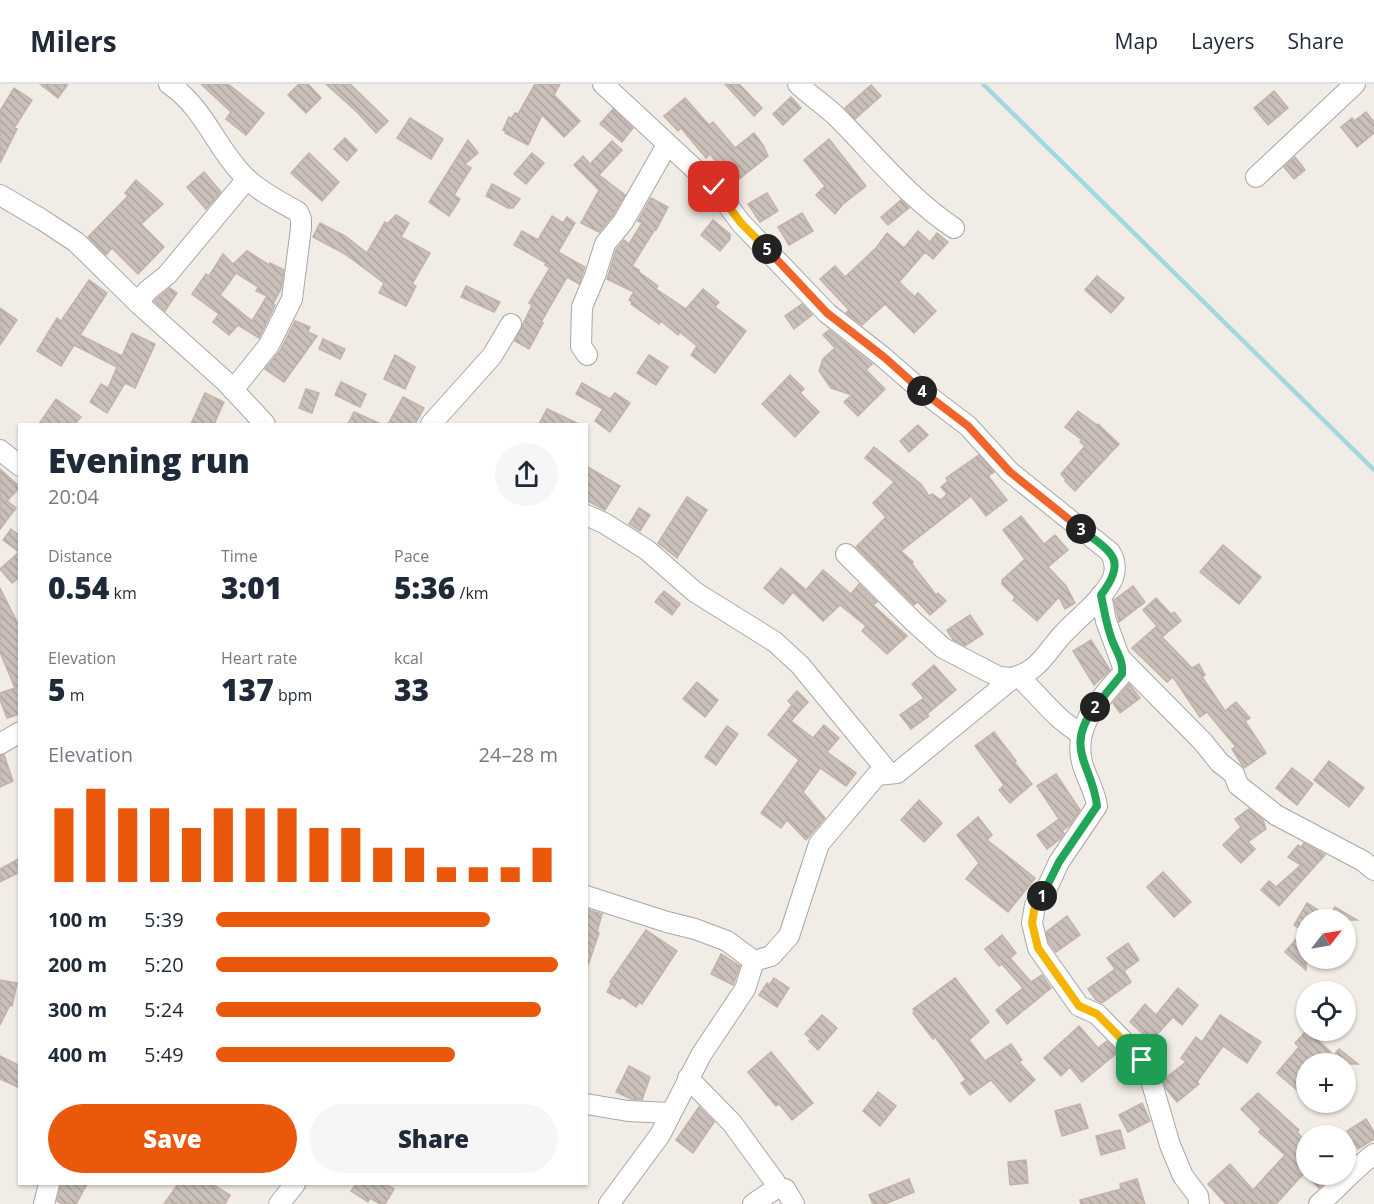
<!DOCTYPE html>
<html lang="en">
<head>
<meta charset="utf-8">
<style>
	body { margin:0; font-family:"Open Sans",sans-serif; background:#f6f6f7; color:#1f2937; height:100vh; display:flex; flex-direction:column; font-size:22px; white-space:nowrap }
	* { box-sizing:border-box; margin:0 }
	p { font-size:20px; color:#747a83 }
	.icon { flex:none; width:33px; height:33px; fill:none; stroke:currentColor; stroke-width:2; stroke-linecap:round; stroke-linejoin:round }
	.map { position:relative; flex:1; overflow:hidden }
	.drawer { position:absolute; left:18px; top:339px; width:570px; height:762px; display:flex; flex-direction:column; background:#fff; border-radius:0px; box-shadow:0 2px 4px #0004 }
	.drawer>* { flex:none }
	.needle { width:39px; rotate:59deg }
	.fabs { position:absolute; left:1296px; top:825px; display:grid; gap:12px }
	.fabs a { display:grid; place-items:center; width:60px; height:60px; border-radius:50%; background:#fff; box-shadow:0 2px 4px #0004; font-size:30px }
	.pin { position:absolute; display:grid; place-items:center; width:51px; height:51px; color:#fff; margin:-26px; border-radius:12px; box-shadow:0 3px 9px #0006 }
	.km { position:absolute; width:30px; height:30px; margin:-15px; border-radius:50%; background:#222; color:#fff; font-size:16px; line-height:30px; text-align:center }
	.round { display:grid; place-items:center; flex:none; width:63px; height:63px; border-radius:32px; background:#f6f6f7 }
	.headline { display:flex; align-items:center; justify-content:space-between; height:102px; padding:0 30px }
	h1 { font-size:33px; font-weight:800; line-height:45px }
	.stats { display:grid; grid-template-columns:repeat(3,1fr); gap:9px; height:102px; padding:6px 30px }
	.stats div { display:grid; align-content:center }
	.stats b { font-size:30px; font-weight:800 }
	.stats small { font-size:16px; font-weight:400 }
	.stats p { font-size:16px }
	.chart { height:168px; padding:12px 30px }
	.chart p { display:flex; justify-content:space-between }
	.chart svg { width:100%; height:108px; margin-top:6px; stroke:#ea580c; stroke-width:6 }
	.cta { display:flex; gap:12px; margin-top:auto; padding:12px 30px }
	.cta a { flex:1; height:69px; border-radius:36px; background:#ea580c; color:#fff; font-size:24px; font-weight:800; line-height:69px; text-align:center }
	.cta a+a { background:#f6f6f7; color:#1f2937 }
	ul { padding:0 30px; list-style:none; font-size:20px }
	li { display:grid; grid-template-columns:96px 72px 1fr; align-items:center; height:45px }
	li i { height:15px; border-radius:8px; background:#ea580c }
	header { display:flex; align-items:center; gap:36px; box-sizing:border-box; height:84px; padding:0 30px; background:#fff; border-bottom:2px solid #e0e1e3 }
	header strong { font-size:28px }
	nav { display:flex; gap:33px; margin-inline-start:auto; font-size:21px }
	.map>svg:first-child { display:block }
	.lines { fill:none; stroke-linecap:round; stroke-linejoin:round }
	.stream { stroke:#a4d8e1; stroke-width:4.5 }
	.building { fill:url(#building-back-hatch); stroke:#c4b2a8; stroke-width:1.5; fill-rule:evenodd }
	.minor-casing { stroke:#a7a7a7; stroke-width:22 }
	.minor { stroke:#fff; stroke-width:20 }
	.split-1-casing { stroke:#fff; stroke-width:12 }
	.split-2-casing { stroke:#fff; stroke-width:12 }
	.split-3-casing { stroke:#fff; stroke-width:12 }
	.split-4-casing { stroke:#fff; stroke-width:12 }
	.split-5-casing { stroke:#fff; stroke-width:12 }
	.split-6-casing { stroke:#fff; stroke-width:12 }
	.split-1 { stroke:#f5b400; stroke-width:8 }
	.split-2 { stroke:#22a559; stroke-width:8 }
	.split-3 { stroke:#22a559; stroke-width:8 }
	.split-4 { stroke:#f0652b; stroke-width:8 }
	.split-5 { stroke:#f0652b; stroke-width:8 }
	.split-6 { stroke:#f5b400; stroke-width:8 }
</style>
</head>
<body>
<header>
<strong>Milers</strong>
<nav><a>Map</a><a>Layers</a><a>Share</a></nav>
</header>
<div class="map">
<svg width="1374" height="1120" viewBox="0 0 1374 1120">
	<defs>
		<pattern id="building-back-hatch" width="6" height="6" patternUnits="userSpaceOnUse" patternTransform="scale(1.5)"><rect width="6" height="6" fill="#cabfb9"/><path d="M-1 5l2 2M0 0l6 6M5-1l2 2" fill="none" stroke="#ada49f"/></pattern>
	</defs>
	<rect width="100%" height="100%" fill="#f1ede6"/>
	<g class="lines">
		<polyline class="stream" points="983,0 1374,386"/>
	</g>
	<g class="building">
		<polygon points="40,0 68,0 58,14"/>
		<polygon points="201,0 228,0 264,29 246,51 226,35 231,28"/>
		<polygon points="299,0 308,0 321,14 306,29 288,11"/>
		<polygon points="326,0 350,0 388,37 376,49 357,28"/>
		<polygon points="535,0 560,0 554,11 580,37 564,53 542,31 528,61 505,49 506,47 503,46 509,33 512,34 515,29 518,30"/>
		<polygon points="725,0 739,0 762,24 754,32"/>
		<polygon points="871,1 881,12 855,35 845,24"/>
		<polygon points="14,4 32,16 14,44 17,45 0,79 0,27"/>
		<polygon points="1274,7 1288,24 1268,41 1254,24"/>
		<polygon points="791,13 801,24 783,41 773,30"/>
		<polygon points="685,14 709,41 713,38 735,64 754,49 763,61 768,72 739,95 734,90 729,94 710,70 706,74 681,44 678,47 664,32"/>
		<polygon points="613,25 633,44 622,58 600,40"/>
		<polygon points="1366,28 1374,38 1374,49 1357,63 1341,43 1352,34 1354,37"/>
		<polygon points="410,34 443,55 431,75 397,54"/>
		<polygon points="345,54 357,66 347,77 334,65"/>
		<polygon points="829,55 866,102 843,120 835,130 816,111 825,102 804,76"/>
		<polygon points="468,56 478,69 465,80 471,84 454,111 460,115 449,132 429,118"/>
		<polygon points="612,57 622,66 599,91 625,111 613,131 599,148 581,139 599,106 574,81 583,72 590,80"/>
		<polygon points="309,69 339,98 322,117 291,89"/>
		<polygon points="532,69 544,79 526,100 514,90"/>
		<polygon points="1295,73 1305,86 1294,95 1284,83"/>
		<polygon points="204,88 221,108 206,125 187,103"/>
		<polygon points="136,96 163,120 141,140 164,163 138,190 112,164 106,171 88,153 128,112 125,109"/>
		<polygon points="492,100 520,115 513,124 508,124 486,112"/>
		<polygon points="767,109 778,127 760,138 748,120"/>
		<polygon points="651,114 668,123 656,146 655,145 632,182 639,186 639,188 658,202 656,205 686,225 703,205 719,218 715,223 746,247 715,289 691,271 697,262 680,248 678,251 661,237 659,240 631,220 632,218 629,216 634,208 607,195 616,166 624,156 629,160 642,139 638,137"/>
		<polygon points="901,116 909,124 888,141 881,133"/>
		<polygon points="802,129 813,147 789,161 778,143"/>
		<polygon points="396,131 409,139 401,153 430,169 412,200 416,202 406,222 379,209 384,199 345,170 313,153 320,139 345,152 367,169 385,138 387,140"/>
		<polygon points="552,132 563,139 567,133 575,139 558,168 585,183 579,200 567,193 541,238 543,239 529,265 515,257 532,221 529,219 550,184 545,181 546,179 514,161 522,147 538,156"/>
		<polygon points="713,136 730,150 730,155 720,167 701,151"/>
		<polygon points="918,147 930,158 937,149 948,158 933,175 925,168 899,198 915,213 918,209 936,227 914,249 885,220 862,241 846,229 849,226 820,195 835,182 845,193 876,164 887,149 904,164"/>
		<path d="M247 167 269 181 270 179 284 186 281 205 273 220 275 221 259 254 238 241 229 251 213 238 219 230 192 210 206 190 209 192 223 170 233 180ZM236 189 258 203 256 207 267 212 252 237 220 211Z"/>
		<polygon points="1097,192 1124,214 1111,229 1085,206"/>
		<polygon points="89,196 107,209 80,251 122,272 132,249 155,260 135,304 125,299 107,329 90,318 101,300 108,304 117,283 74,261 61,282 37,267 57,234 61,237"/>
		<polygon points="466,202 500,218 494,228 461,213"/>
		<polygon points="170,204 177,209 165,227 154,217"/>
		<polygon points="802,220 812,231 794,245 785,232"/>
		<polygon points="0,224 17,236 0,261"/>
		<polygon points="295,237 310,243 308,248 317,252 284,298 265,285 280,267"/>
		<polygon points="829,246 872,280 866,286 885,305 858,332 844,318 852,311 831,304 819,287 823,275 835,264 823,251"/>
		<polygon points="323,255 345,265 340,275 319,265"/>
		<polygon points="395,271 415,283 405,305 384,295"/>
		<polygon points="649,271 668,283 656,301 637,289"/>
		<polygon points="790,291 804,305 800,309 819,328 795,353 762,320"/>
		<polygon points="341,298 366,310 360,323 335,311"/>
		<polygon points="582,299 610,315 615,309 630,319 610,348 595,337 603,325 576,310"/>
		<polygon points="306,305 319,309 312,329 299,324"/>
		<polygon points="205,309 224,318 214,340 191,340"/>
		<polygon points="403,313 424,324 415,340 388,340"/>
		<polygon points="56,315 81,333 75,340 39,340"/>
		<polygon points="547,325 579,340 539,340"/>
		<polygon points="1078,327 1097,341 1098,340 1119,360 1075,407 1065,397 1066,396 1061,390 1085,362 1080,358 1082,356 1065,343"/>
		<polygon points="354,328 381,340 348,340"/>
		<polygon points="918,341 928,351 909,368 900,357"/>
		<polygon points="874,363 921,400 929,412 932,410 941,416 947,410 941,403 948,397 946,394 979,371 994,388 988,392 1007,416 986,432 971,412 901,467 913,478 912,480 936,511 938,509 946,517 930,531 918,518 914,521 856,463 886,433 873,419 894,398 865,374"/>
		<polygon points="586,382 620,402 605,426 586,416"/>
		<polygon points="0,385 20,403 7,417 16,424 0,445"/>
		<polygon points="687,413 707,426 677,474 658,459"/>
		<polygon points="639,424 650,431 640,447 629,440"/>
		<polygon points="1021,432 1044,460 1055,451 1068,466 1048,483 1066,502 1075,519 1065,525 1059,513 1037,537 1013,516 1015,513 1002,500 1002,496 1025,475 1003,446"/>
		<polygon points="11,445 20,452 20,493 12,499 0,485 19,468 3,456"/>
		<polygon points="1223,461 1261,493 1239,520 1200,488"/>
		<polygon points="781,484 806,506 823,486 851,510 859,500 877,518 873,521 907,552 887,570 862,547 866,542 840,521 823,537 793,508 783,520 764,504"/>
		<polygon points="1133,502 1145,518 1119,538 1114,516"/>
		<polygon points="0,504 20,544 20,630 7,634 0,615 0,609 15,604 0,568"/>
		<polygon points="664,507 680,520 672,531 655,518"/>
		<polygon points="1156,514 1171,530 1174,528 1181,537 1162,553 1192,584 1199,580 1205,591 1202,593 1225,627 1236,618 1250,634 1245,637 1266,669 1244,684 1232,665 1236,663 1207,628 1200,633 1173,593 1167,598 1132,564 1157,542 1143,526"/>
		<polygon points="970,531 983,550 965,562 953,556 947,546"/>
		<polygon points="1091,556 1110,586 1094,601 1073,567"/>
		<polygon points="934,581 956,606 927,630 929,632 911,645 900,631 924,614 912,600"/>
		<polygon points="697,598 718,616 705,633 683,615"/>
		<polygon points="1129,600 1140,614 1120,629 1113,619"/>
		<polygon points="797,607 808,618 791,637 813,654 824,641 839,654 827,668 856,689 846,702 820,684 803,708 825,734 806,756 787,736 781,744 761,729 799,676 768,651 792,621 788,617"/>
		<polygon points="727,642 738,650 716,681 705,673"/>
		<polygon points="994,648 1016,677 1014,678 1032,700 1010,719 999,706 1004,701 975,662"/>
		<polygon points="4,671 13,697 0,703 0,672"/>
		<polygon points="1329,677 1364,704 1349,723 1314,696"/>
		<polygon points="1292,684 1313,700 1297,721 1276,704"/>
		<polygon points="1056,690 1080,726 1069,742 1062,747 1064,749 1060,755 1047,765 1037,751 1059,735 1037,702"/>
		<polygon points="919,716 942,739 924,758 901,736"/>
		<polygon points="1249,725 1263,736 1266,745 1248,758 1255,765 1241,779 1223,761 1241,743 1235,735"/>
		<polygon points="978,733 992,751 987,756 1035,794 1008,828 966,795 979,779 957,751"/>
		<polygon points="1304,759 1325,771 1279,822 1261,806 1269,797 1276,803 1301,781 1288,773 1298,761 1301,763"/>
		<polygon points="20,774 20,788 0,798 0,785"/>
		<polygon points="1163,788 1191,818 1174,833 1147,803"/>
		<polygon points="1307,819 1329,833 1335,823 1357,836 1306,836 1306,886 1285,868 1303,847 1294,841"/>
		<polygon points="586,825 602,830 597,848 599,849 588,881 586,881"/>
		<polygon points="1067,832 1080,851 1056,868 1049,859 1046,848"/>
		<polygon points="646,846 677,867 642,920 639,918 636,923 622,913 620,915 607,908 612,898 610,898"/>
		<polygon points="1002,851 1016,869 1010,874 1031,898 1042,891 1051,904 1007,940 996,926 1023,904 1002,880 999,882 985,865"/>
		<polygon points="1128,859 1139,876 1124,887 1131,898 1102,919 1096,916 1088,905 1115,885 1107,874"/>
		<polygon points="721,870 740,882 733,901 711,890"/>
		<polygon points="774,894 789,904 777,923 759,911 767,899 769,901"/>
		<polygon points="955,894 989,938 969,956 985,977 1011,960 1022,976 1019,978 1035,996 1010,1018 991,996 970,1011 961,999 966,996 953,977 935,953 933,955 913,929 915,927 913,925"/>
		<polygon points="0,896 17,899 12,922 10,921 0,941"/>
		<polygon points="1178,904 1198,921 1182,941 1173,933 1151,957 1130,938 1145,920 1156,931"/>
		<polygon points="822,931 837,944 818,966 809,957 811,955 805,950"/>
		<polygon points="1220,931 1261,958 1247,979 1223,962 1197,998 1199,1000 1177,1018 1166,1005 1163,996 1186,978 1181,974 1196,953 1202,958"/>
		<polygon points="1079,942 1098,964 1107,957 1118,968 1082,998 1070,983 1061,992 1044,974"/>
		<polygon points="1307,946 1334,971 1339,965 1358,980 1306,980 1306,995 1297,1006 1277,989 1299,963 1295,959"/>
		<polygon points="771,968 813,1019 792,1036 779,1020 776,1022 748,988"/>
		<polygon points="0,972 20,982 20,1004 0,995"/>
		<polygon points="629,982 650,993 642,1016 631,1015 616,1008"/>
		<polygon points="878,1008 896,1022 880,1042 863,1027"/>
		<polygon points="1258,1009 1299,1046 1297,1048 1306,1058 1306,1087 1276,1120 1226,1120 1208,1100 1230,1080 1253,1106 1285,1071 1259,1048 1261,1045 1241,1025"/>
		<polygon points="1142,1019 1150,1037 1128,1048 1119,1031"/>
		<polygon points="1080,1020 1088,1044 1062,1052 1055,1027"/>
		<polygon points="699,1023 714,1038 693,1069 676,1056"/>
		<polygon points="1366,1035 1374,1048 1374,1055 1358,1065 1347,1047"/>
		<polygon points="1120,1046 1125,1064 1101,1071 1096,1052"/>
		<polygon points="1026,1076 1028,1099 1010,1101 1008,1078"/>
		<polygon points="1305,1090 1333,1090 1319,1104"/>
		<polygon points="909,1095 914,1108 885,1120 873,1120 869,1111"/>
		<polygon points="1137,1095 1145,1120 1081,1120 1080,1116 1121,1105 1120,1100"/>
		<polygon points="61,1100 87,1100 76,1120 63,1120 57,1117"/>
		<polygon points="178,1100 212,1100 230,1111 225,1120 164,1120"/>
		<polygon points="356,1100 386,1100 394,1105 385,1120 380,1120 370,1114 368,1118 351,1107"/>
	</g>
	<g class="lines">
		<defs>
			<g id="minor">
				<path d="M169 0C205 24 216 65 246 94 260 108 281 118 298 128L301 135V144L292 215 269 261 233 306"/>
				<path d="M798 0C810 12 825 21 837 33 875 71 909 114 954 144"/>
				<polyline points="1256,93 1355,0"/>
				<polyline points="0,111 41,135 76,158 138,219 225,297 265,340"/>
				<polyline points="138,219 147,207 167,191 247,95"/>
				<polyline points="587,271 581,262 582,223 595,192 605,160 623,138 667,61"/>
				<polyline points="431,340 492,272 511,240"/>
				<polyline points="0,366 20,382"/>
				<polyline points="586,431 604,439 647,466 695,508 775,558 800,581 889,689"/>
				<polyline points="846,470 913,537 943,564 999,593 1013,594"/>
				<path d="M1101 511 1106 537 1123 583 1122 590C1100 615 1073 642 1082 678 1086 694 1095 706 1097 722L1059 778 1047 804 1035 821 1032 839 1038 864 1079 922 1097 930 1142 976 1148 986 1170 1061 1183 1092 1198 1112 1199 1120"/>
				<polyline points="1121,575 1203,658 1220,679 1234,690 1238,701 1276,731 1363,777 1374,786"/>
				<path d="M1018 592C1039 611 1055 635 1080 649"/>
				<polyline points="0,660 20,648"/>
				<path d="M586 812 667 838 695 845 727 857 754 877 771 872 789 852 819 760 877 691 897 689 1013 594C1020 591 1027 589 1033 584 1045 575 1053 560 1064 549 1078 534 1105 513 1113 494 1116 485 1115 476 1110 468L1010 388 968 342 922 307 883 273 827 229 741 139 714 103 603 0"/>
				<polyline points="688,994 732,1039 775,1098 775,1105 753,1120"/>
				<polyline points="586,1020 628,1027 670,1029"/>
				<polyline points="785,1105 794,1120"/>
				<polyline points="44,1120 49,1100"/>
				<polyline points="279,1120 295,1100"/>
				<polyline points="609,1120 660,1051 701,971 745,905 754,877"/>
				<path d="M1319 1120C1338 1104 1354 1085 1374 1070"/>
			</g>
		</defs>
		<use href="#minor" class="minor-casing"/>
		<use href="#minor" class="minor"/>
	</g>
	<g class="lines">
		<defs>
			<polyline id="split-1" points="1042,812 1035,821 1032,839 1038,864 1079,922 1097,930 1142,976"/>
			<path id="split-2" d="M1042 812 1059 778 1097 722C1093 682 1063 665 1095 623"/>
			<path id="split-3" d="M1081 445C1110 468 1129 474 1101 511 1104 525 1106 539 1111 553 1115 566 1124 576 1122 590L1095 623"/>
			<polyline id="split-4" points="922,307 968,342 1010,388 1081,445"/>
			<polyline id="split-5" points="767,165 827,229 884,273 922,307"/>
			<polyline id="split-6" points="714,103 741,139 767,165"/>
		</defs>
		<use href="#split-1" class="split-1-casing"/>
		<use href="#split-2" class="split-2-casing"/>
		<use href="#split-3" class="split-3-casing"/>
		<use href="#split-4" class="split-4-casing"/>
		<use href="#split-5" class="split-5-casing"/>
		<use href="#split-6" class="split-6-casing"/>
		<use href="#split-1" class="split-1"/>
		<use href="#split-2" class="split-2"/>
		<use href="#split-3" class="split-3"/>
		<use href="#split-4" class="split-4"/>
		<use href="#split-5" class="split-5"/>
		<use href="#split-6" class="split-6"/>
	</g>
</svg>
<div class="fabs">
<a><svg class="needle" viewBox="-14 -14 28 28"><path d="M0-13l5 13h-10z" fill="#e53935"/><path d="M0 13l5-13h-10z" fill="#747a83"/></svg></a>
<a><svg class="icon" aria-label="locate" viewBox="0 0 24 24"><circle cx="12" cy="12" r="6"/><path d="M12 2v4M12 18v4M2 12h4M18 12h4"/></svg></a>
<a>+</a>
<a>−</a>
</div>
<div class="pin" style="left:1142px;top:976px;background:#1e9e55"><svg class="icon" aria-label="arrive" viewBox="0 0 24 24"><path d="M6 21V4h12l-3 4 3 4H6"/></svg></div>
<div class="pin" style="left:714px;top:103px;background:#d93025"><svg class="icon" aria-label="check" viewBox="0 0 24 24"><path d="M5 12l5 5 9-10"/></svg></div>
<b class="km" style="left:1042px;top:812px">1</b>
<b class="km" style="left:1095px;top:623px">2</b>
<b class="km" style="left:1081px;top:445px">3</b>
<b class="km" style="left:922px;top:307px">4</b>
<b class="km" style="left:767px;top:165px">5</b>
<section class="drawer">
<div class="headline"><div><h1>Evening run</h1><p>20:04</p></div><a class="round"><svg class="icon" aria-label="share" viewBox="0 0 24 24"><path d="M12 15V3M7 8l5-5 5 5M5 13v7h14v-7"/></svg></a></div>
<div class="stats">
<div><p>Distance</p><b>0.54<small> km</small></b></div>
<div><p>Time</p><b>3:01</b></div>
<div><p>Pace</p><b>5:36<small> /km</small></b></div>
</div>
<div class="stats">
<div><p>Elevation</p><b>5<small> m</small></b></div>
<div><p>Heart rate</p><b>137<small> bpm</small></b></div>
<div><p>kcal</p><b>33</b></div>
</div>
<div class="chart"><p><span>Elevation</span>24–28 m</p>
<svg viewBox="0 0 160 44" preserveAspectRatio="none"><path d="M5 44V14M15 44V6M25 44V14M35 44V14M45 44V22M55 44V14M65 44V14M75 44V14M85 44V22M95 44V22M105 44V30M115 44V30M125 44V38M135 44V38M145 44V38M155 44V30"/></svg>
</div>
<ul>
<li><b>100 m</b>5:39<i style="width:80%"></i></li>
<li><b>200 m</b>5:20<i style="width:100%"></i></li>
<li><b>300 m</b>5:24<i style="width:95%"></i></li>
<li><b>400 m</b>5:49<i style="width:70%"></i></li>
</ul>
<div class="cta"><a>Save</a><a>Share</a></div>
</section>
</div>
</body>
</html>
